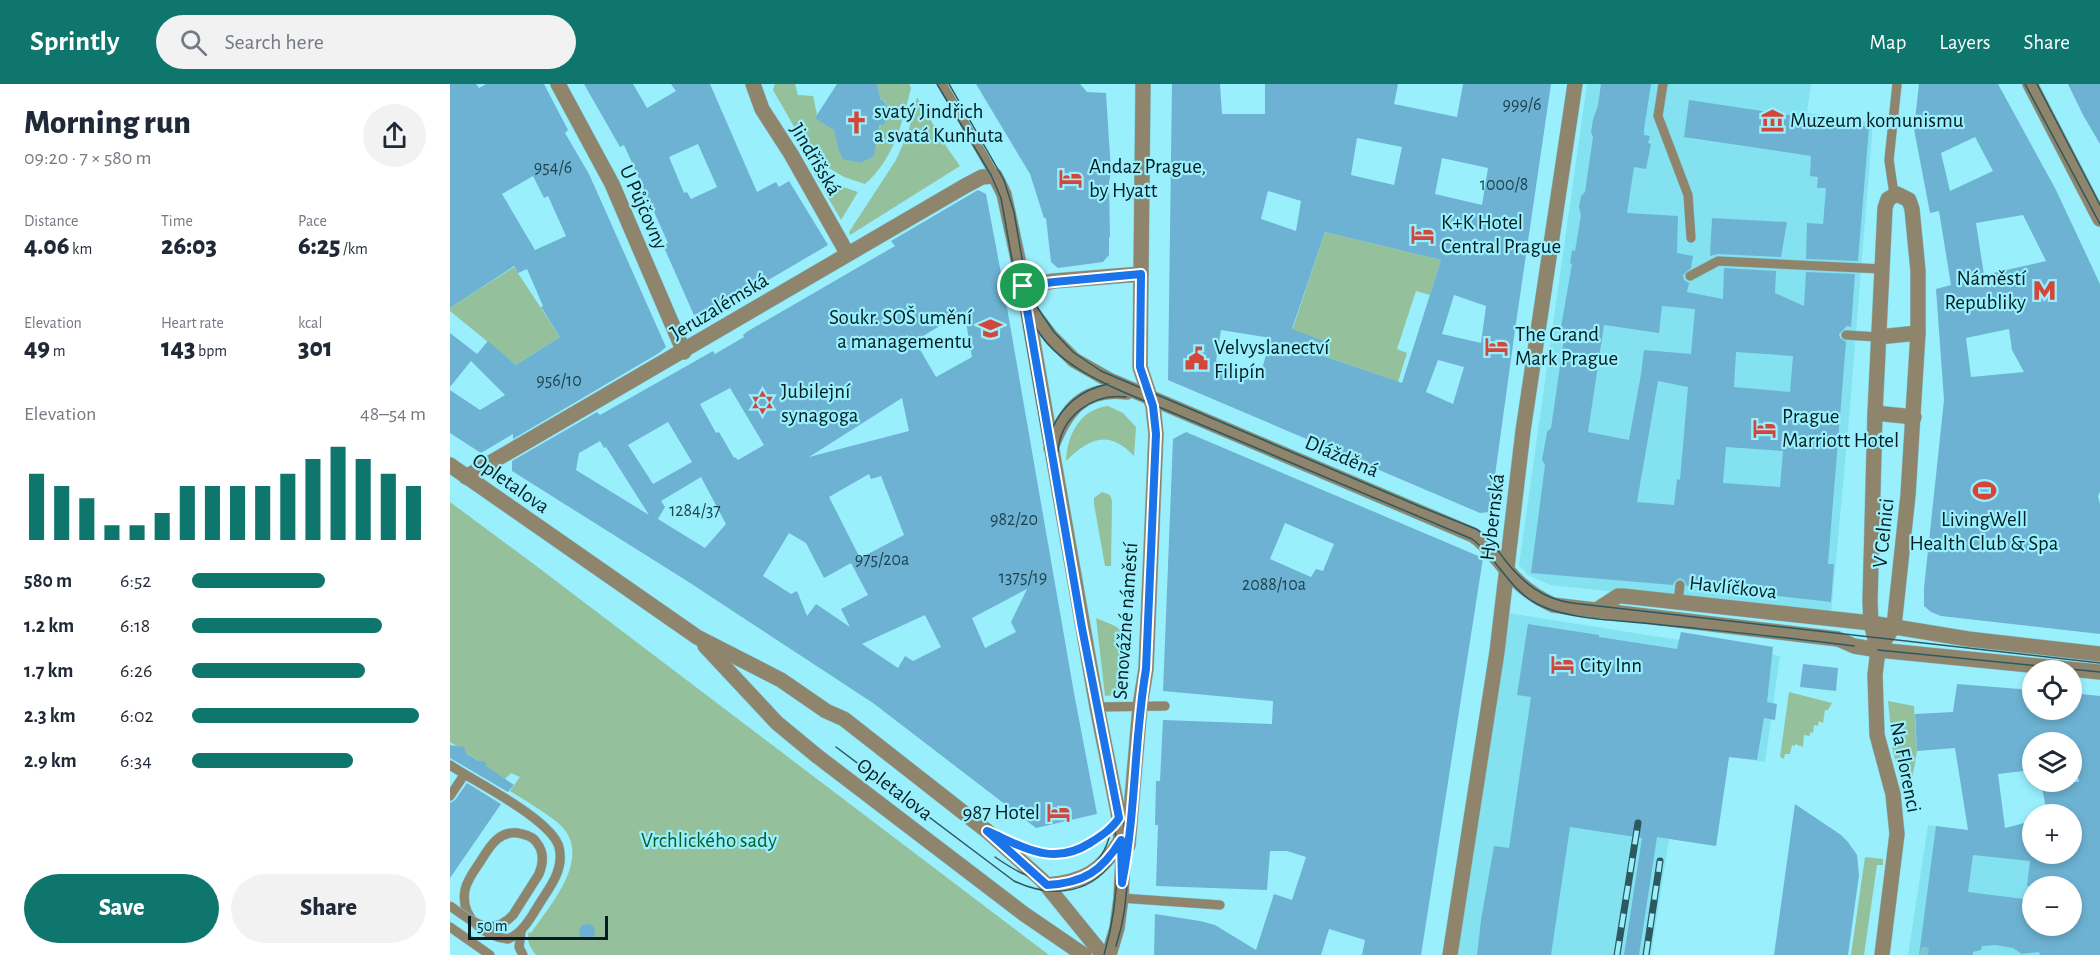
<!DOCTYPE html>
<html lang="en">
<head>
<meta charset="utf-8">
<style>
	body { margin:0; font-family:"Alegreya Sans",sans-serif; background:#f2f2f3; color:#1f2937; height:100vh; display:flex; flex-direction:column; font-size:22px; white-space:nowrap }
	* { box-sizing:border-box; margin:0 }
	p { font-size:20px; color:#747a83 }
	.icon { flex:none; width:33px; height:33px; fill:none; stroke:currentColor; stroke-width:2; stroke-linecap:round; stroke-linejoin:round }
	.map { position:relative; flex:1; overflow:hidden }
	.sheet { display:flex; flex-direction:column; background:#fff; width:450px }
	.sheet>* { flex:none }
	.tools { position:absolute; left:1572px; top:576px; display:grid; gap:12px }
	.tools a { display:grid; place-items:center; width:60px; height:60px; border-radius:50%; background:#fff; box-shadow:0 3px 9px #0003; font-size:30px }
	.scale { position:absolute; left:18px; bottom:15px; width:140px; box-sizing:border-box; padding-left:6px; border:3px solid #031e22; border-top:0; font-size:16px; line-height:21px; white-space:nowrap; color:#031e22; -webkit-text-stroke:4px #9aeffd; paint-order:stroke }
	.pin { position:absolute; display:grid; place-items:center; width:51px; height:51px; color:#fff; margin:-26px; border:3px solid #fff; border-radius:50%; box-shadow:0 2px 6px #0007 }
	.round { display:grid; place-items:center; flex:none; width:63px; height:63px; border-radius:32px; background:#f2f2f3 }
	.head { display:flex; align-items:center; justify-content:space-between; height:102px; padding:0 24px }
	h1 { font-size:33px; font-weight:800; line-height:45px }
	.metrics { display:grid; grid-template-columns:repeat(3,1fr); gap:9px; height:102px; padding:6px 24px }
	.metrics div { display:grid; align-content:center }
	.metrics b { font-size:26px; font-weight:800 }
	.metrics small { font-size:16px; font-weight:400 }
	.metrics p { font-size:16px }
	.chart { height:168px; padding:12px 24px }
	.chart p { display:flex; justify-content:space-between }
	.chart svg { width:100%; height:108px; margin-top:6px; stroke:#0f766e; stroke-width:6 }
	.action { display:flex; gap:12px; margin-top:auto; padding:12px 24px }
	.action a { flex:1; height:69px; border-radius:36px; background:#0f766e; color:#fff; font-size:24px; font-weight:800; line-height:69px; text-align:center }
	.action a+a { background:#f2f2f3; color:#1f2937 }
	ul { padding:0 24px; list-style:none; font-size:20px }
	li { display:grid; grid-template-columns:96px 72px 1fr; align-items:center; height:45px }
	li i { height:15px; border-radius:8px; background:#0f766e }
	header { display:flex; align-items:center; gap:36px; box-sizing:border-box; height:84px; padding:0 30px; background:#0f766e; color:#fff }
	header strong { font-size:28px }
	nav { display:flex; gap:33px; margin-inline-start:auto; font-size:21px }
	.search { width:420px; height:54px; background:#f2f2f3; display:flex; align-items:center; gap:15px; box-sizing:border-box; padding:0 21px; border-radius:33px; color:#747a83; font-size:22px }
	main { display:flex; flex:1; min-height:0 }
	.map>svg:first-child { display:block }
	.built { fill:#84e2f0; fill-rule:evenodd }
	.green { fill:#94c19b }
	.building { fill:#6db2d2; fill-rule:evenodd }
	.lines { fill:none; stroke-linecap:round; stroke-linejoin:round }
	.street-tunnel { stroke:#7cc5d1; stroke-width:15; stroke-dasharray:15 8; stroke-linecap:butt }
	.lane-casing { stroke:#7fc9d6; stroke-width:10 }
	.street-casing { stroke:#7fc9d6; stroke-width:16 }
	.lane { stroke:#8f856c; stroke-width:9 }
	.street { stroke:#8f856c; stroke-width:15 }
	.tram { stroke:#2d585f; stroke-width:1.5 }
	.rail-casing { stroke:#2d585f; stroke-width:7 }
	.rail { stroke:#9aeffd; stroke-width:4.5; stroke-dasharray:14; stroke-linecap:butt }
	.lane-bridge-casing { stroke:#7fc9d6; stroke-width:10; stroke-linecap:butt }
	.lane-bridge { stroke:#8f856c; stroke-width:9 }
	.route-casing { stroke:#fff; stroke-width:12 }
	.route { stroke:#1a73e8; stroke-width:8 }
	.labels { text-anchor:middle; stroke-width:4.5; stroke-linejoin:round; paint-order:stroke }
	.number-label { font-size:18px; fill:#1e434e }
	.poi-label { font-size:21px; fill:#031e22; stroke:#9aeffd; text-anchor:start }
	.street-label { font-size:21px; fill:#031e22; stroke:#9aeffd }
	.park-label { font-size:21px; fill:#056127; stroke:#9aeffd }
</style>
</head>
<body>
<header>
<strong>Sprintly</strong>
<div class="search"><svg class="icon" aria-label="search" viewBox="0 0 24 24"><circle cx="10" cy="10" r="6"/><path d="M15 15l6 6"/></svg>Search here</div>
<nav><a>Map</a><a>Layers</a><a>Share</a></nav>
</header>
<main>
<section class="sheet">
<div class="head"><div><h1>Morning run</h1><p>09:20 · 7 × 580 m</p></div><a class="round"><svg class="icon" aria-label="share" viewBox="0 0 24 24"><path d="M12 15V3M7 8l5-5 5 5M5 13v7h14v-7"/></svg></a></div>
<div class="metrics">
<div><p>Distance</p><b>4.06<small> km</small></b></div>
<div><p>Time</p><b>26:03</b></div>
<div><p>Pace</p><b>6:25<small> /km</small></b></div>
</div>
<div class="metrics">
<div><p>Elevation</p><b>49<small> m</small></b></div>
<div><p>Heart rate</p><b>143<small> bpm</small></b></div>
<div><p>kcal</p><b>301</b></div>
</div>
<div class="chart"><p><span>Elevation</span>48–54 m</p>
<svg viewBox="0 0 160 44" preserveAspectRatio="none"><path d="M5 44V17M15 44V22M25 44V27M35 44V38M45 44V38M55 44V33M65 44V22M75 44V22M85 44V22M95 44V22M105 44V17M115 44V11M125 44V6M135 44V11M145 44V17M155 44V22"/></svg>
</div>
<ul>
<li><b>580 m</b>6:52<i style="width:57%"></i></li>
<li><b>1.2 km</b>6:18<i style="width:81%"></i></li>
<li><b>1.7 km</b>6:26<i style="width:74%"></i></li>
<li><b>2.3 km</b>6:02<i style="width:97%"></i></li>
<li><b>2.9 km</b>6:34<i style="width:69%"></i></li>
</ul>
<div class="action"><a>Save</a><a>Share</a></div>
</section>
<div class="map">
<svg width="1650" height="871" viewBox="0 0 1650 871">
	<rect width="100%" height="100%" fill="#9aeffd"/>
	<g class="built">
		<polygon points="1137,0 1361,0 1357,29 1423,39 1398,347 1381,531 1100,501 1078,491 1069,481"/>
		<polygon points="1058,529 1330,572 1315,678 1279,673 1266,762 1219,755 1201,871 1005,871"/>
		<path d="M1478 741 1582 755V770H1605V779L1650 796V871H1458ZM1582 802H1622V842H1582Z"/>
	</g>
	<g class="green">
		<path d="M325 0H345L348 11 363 12 367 30 365 34 385 30 402 77 404 78 426 41 430 43 435 35 438 34V31L433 32 431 20 435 19V16L431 17 427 0H459L461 4C452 39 444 75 415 100L394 93 362 74 323 6Z"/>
		<polygon points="467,13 496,62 510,82 400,151 399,148 446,76 458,49"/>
		<polygon points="364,89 381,99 408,108 391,136"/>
		<polygon points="875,148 991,176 980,211 966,207 947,265 957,269 948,298 838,259"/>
		<polygon points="64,183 110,253 66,281 0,227 0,224"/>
		<path d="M658 322 673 329 686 343 684 372C659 345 639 354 616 377 617 351 630 325 658 322Z"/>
		<polygon points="652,408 660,411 662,417 661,482 655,482 644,420 644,414"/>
		<path d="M0 418 81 478 599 871H86C80 863 76 857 79 848L81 849C101 820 146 770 107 738 93 727 76 717 60 707L70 693 61 689 55 695 35 682V678H31L15 668 14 664H10L0 658Z"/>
		<path d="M646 534C653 537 662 540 668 544 683 555 675 594 674 610L655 612Z"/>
		<polygon points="1339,608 1382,619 1378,626 1375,626 1373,639 1369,637 1368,642 1364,641 1363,649 1360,648 1360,652 1354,651 1353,663 1345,660 1345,662 1342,661 1340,670 1335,670 1334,675 1330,673"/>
		<polygon points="1438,617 1464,622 1467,667 1458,719 1443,668"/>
		<polygon points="1415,773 1433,775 1433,781 1427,781 1414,871 1401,871"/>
	</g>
	<g class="building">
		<path d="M0 0H26L29 4 36 0H94L118 46 115 49 139 90 216 263 209 269 63 355V350L31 369 0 349V306L30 326 55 311 21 277 0 303V249L27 270 38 257 66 281 110 253 91 223 93 222 77 185 68 189 64 182 0 224ZM83 92 94 114 98 112 116 152 85 166 52 110Z"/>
		<path d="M134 0H183L197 24 226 7 221 0H260L307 108 326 98 329 103 339 97 378 161 247 238 213 161 218 159 174 61 170 63ZM248 60 267 103 241 115 237 108 234 109 219 73Z"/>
		<polygon points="387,0 427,0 431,17 434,16 438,35 435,35 435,40 429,42 424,72 410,79 393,75 389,67 384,45 382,45 365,34"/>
		<polygon points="526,0 630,0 637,8 656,9 661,88 659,98 660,153 659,153 659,171 653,178 608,184 601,178 596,134 594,134 580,90"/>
		<path d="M722 0H770L772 30H815V0H948L944 20 1007 33 1013 0H1101L1065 246 1040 428 1030 429 718 296ZM907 54 952 63 944 101 901 91ZM992 74 1038 84 1032 121 985 110ZM818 107 851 117 846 147 811 135ZM875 148 991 176 952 299 871 271 876 258 842 245ZM1004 211 1036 222 1031 259 992 250ZM771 246 821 254 809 295 766 277ZM988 276 1014 283 1003 320 976 308Z"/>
		<path d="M1151 0H1201L1194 45V51L1200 52 1198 59 1201 60 1196 85 1184 83 1177 129 1228 132 1227 169 1243 172 1241 184 1233 191 1234 196 1239 199 1237 208 1273 215 1274 184 1326 187 1325 209 1354 222 1356 188 1405 190 1401 243 1397 242 1389 250 1390 254 1396 258 1378 480H1384L1381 518 1237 502 1234 496 1230 494 1225 497 1223 501 1081 489 1095 381 1092 376 1097 348 1101 344 1114 255 1110 249 1122 180 1120 179 1122 166 1125 167 1131 131 1129 123 1131 112 1135 108 1143 53 1141 48 1143 36 1148 21ZM1212 222 1245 225 1241 270 1194 266 1191 290 1179 356 1138 348 1154 241 1209 249ZM1286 268 1343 272 1340 308 1284 303ZM1208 297 1238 303 1230 396 1227 395 1224 421 1187 418ZM1276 363 1333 367 1330 403 1273 399Z"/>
		<path d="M1469 0H1548L1606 106 1650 200V408L1648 412 1650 420V550L1491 532 1481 528 1474 522V504L1494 316 1486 205 1501 201 1489 127 1480 129 1464 45ZM1525 53 1543 87 1500 107 1491 69ZM1573 131 1596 177 1534 191 1526 139ZM1559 245 1562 266 1574 288 1521 293 1516 254Z"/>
		<polygon points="1618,0 1650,0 1650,60 1633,31"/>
		<polygon points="1239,16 1419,43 1408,177 1356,175 1357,139 1373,140 1376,104 1367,104 1368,93 1360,92 1361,72 1234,53"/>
		<path d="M528 106 536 110 551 189 624 609 647 730 586 744 423 619 237 497 62 387V377L147 328 150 331 263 267 265 270 294 253 293 251 298 247 445 162 441 157ZM514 227 522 273 486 293 465 257ZM280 304 314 361 288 376 285 373 284 374 269 348 266 349 250 320ZM452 314 459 347 359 373ZM218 338 242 378 203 400 178 361ZM150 357 154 364 156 363 199 431 126 386 129 369ZM419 390 421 395 431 392 454 451 401 479 418 511 391 525 400 543 366 520 357 532 347 507 341 510 313 492 339 449 356 459 374 494 410 474 379 413ZM251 393 276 440 255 464 208 435 215 423 211 417ZM577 505 561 538 566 548 535 564 522 534ZM475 531 491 563 463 577 455 572 448 584 412 560Z"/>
		<polygon points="1262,134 1337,138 1331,173 1268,170 1260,172"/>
		<path d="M736 348 1033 474 971 871H912L915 856 879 845 871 871H704L705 830 750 837 765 841 806 866 824 810 842 816 856 773 837 767H820L817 806 706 802 708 741H705L706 697H710L713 636 822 640 823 617 713 607 723 355ZM835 439 884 460 873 487 866 485 861 493 820 475Z"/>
		<polygon points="1078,540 1149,551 1149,553 1227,565 1231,548 1323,563 1317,618 1327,620 1325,636 1314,634 1307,676 1279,673 1266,762 1207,753 1189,871 1174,871 1192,754 1120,743 1101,871 1027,871 1031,836 1044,762 1059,764 1081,613 1067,611"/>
		<polygon points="1353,580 1388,584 1386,607 1350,603"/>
		<path d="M1507 600 1582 606V626H1622V609L1650 612V871H1590L1589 868 1572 870 1563 864 1545 861 1532 862 1531 866 1523 868V871H1469L1486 742 1518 746 1505 664 1467 667 1465 630 1503 628ZM1582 658H1622L1629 698H1591L1597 730H1622V770H1582V737L1555 744 1548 690 1582 686ZM1523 771 1580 777 1577 802H1622V842H1582V816L1518 808Z"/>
		<polygon points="0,661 14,663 16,669 29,677 35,677 36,682 64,701 58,708 0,674"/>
		<polygon points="17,699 51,720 0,794 0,719 5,716"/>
		<polygon points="1345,720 1391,751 1398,758 1407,771 1409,791 1398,871 1324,871"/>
		<circle cx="137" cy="848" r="8"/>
	</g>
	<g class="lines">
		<polyline class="street-tunnel" points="1470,870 1478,871"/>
		<defs>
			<g id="lane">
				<polyline points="492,0 545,92"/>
				<polyline points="1213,0 1208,32 1238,111 1241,154"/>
				<polyline points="1444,110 1439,76 1447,0"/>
				<polyline points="1240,192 1268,177 1432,185"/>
				<polyline points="1396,251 1428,253"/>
				<polyline points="1228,518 1230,501"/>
				<polyline points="647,623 715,622"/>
				<path d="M0 681C25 698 101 735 109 763 114 783 103 799 93 814 83 829 75 848 58 855 33 852 10 833 15 806 17 796 24 787 30 778 40 762 50 744 72 750 77 751 84 754 87 759 94 768 93 780 89 790L63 831"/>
				<polyline points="0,712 14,691"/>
				<path d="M549 752C584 767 605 781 641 758 652 752 662 744 669 734"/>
				<polyline points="671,814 770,821"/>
				<polyline points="0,843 40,871"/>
				<polyline points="71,848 69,863 73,871"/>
			</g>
			<g id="street">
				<polyline points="108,0 162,100 234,268"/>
				<polyline points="303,0 312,25 341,70 397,169"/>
				<polyline points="1580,0 1650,135"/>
				<polyline points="573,202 604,197 691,190"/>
				<path d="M578 223 601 253 624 276 659 296 1023 451C1037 460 1046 474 1057 486 1070 502 1085 513 1103 521L1388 555 1404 562 1428 566 1650 588"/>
				<polyline points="1428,253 1468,249"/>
				<polyline points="1425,329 1464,333"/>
				<path d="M601 364C615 327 633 302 677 308"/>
				<polyline points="0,381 247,553 331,596 376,627 394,635 537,747 592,796 653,871"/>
				<polyline points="16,393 515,102 532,93 545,92 554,110 571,189 647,623 668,728 673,771 671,814 667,844 659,871"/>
				<polyline points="1145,527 1168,512 1173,512 1421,539 1518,555 1650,570"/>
				<polyline points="255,562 327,639 367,672 574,830 634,871"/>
				<polyline points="1428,566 1444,542 1458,411 1468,249 1468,187 1462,125 1459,116 1447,110 1438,115 1435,124 1425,329 1420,518 1421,539 1428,566 1425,591 1427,651 1443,710 1447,750 1432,871"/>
				<polyline points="678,761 690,622 696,585 706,350 703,322 690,283 693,0"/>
				<path d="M597 801C634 798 652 787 671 756"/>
				<polyline points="1000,871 1047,568 1073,347 1125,0"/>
			</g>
		</defs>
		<use href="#lane" class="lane-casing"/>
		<use href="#street" class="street-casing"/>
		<use href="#lane" class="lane"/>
		<use href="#street" class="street"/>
		<g class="tram">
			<polyline points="487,0 541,91 551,114 567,204"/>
			<polyline points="499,0 554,96 564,128 576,198"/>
			<polyline points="1575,0 1650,140"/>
			<polyline points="1587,0 1650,121"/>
			<path d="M575 189 585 220 604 248 623 268 651 287 971 423 1026 445C1039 452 1046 464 1055 476 1073 499 1093 515 1122 519L1650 579"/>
			<path d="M566 196C582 259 614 281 671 307L1022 455C1045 472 1057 501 1082 517 1112 536 1168 536 1203 540 1270 547 1337 553 1404 562"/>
			<path d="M571 224C586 313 601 401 619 489 629 541 639 594 649 646 664 727 678 789 654 871"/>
			<polyline points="584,245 624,473"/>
			<path d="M601 347C612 321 630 306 658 300"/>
			<path d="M608 368C610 333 642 309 676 313"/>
			<polyline points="1428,566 1650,588"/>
			<path d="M386 663 564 797C602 815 645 811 667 770"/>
			<path d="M663 676C676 738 686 801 666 862"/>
			<path d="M545 773C561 784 580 796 600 797 633 800 656 775 661 745"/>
		</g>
		<defs>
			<g id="rail">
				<polyline points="1167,871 1188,739"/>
				<polyline points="1196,871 1210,777"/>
			</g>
		</defs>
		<use href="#rail" class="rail-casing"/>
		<use href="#rail" class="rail"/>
		<defs>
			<path id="lane-bridge" d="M0 822C22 837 40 855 63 831"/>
		</defs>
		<use href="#lane-bridge" class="lane-bridge-casing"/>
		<use href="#lane-bridge" class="lane-bridge"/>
	</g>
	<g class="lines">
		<defs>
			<path id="route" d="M691 190 690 283 703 322 706 350 696 585C684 656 686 729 672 799L671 756C652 787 634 799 597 801L537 747C574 763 602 783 640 759 651 752 662 745 669 734L632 544 573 202 604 198Z"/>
		</defs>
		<use href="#route" class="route-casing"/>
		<use href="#route" class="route"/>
	</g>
	<defs>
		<symbol id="museum-bare" viewBox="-9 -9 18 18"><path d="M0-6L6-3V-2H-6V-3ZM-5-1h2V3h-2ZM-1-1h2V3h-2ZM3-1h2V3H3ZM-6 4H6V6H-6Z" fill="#d34639" stroke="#9aeffd" stroke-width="2.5" paint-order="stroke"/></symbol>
		<symbol id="church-bare" viewBox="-9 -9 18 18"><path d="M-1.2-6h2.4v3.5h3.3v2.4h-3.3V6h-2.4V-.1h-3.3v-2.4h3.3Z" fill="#d34639" stroke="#9aeffd" stroke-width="2.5" paint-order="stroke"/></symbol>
		<symbol id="hotel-bare" viewBox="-9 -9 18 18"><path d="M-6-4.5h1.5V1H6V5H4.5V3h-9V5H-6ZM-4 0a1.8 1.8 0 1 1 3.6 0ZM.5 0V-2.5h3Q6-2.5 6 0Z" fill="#d34639" stroke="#9aeffd" stroke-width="2.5" paint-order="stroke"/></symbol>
		<symbol id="metro-bare" viewBox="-9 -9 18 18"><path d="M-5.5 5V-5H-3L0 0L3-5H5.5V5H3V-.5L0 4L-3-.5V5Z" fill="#d34639" stroke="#9aeffd" stroke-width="2.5" paint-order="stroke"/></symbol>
		<symbol id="university-bare" viewBox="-9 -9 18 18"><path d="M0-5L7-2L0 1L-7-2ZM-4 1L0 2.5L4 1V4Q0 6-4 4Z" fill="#d34639" stroke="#9aeffd" stroke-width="2.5" paint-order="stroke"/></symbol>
		<symbol id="civic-bare" viewBox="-9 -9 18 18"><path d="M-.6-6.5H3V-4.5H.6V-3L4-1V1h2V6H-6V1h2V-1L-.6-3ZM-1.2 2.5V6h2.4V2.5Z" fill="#d34639" stroke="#9aeffd" stroke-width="2.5" paint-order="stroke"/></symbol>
		<symbol id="synagogue-bare" viewBox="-9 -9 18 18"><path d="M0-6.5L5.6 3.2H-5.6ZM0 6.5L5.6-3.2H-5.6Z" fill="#d34639" stroke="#9aeffd" stroke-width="2.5" paint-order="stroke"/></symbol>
		<symbol id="stadium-bare" viewBox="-9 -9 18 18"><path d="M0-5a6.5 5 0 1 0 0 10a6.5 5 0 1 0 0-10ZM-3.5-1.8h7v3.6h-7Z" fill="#d34639" stroke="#9aeffd" stroke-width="2.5" paint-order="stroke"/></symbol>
	</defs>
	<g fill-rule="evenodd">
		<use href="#museum-bare" x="1306" y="20" width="33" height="33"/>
		<use href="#church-bare" x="390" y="22" width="33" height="33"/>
		<use href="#hotel-bare" x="604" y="78" width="33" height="33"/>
		<use href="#hotel-bare" x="956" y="134" width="33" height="33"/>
		<use href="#metro-bare" x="1578" y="190" width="33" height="33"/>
		<use href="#university-bare" x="524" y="228" width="33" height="33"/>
		<use href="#hotel-bare" x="1030" y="246" width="33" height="33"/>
		<use href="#civic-bare" x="730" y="258" width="33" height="33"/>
		<use href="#synagogue-bare" x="296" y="302" width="33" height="33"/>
		<use href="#hotel-bare" x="1298" y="328" width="33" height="33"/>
		<use href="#stadium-bare" x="1518" y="390" width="33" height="33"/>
		<use href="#hotel-bare" x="1096" y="564" width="33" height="33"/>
		<use href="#hotel-bare" x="592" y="712" width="33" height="33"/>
	</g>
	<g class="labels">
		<g class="number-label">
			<text x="1072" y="26">999/6</text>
			<text x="103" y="89">954/6</text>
			<text x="1054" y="106">1000/8</text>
			<text x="109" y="302">956/10</text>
			<text x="245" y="432">1284/37</text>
			<text x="564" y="441">982/20</text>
			<text x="432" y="481">975/20a</text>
			<text x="573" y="499">1375/19</text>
			<text x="824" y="506">2088/10a</text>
		</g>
		<g class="poi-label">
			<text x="424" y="34">svatý Jindřich<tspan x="424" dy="24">a svatá Kunhuta</tspan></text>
			<text x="1340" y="43">Muzeum komunismu</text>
			<text x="639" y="89">Andaz Prague,<tspan x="639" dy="24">by Hyatt</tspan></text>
			<text x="991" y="145">K+K Hotel<tspan x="991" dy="24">Central Prague</tspan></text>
			<text x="1576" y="201" text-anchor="end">Náměstí<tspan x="1576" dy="24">Republiky</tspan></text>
			<text x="522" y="240" text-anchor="end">Soukr. SOŠ umění<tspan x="522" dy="24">a managementu</tspan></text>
			<text x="1065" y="257">The Grand<tspan x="1065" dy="24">Mark Prague</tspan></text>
			<text x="764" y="270">Velvyslanectví<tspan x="764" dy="24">Filipín</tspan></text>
			<text x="331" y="314">Jubilejní<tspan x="331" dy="24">synagoga</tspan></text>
			<text x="1332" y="339">Prague<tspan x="1332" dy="24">Marriott Hotel</tspan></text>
			<text x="1534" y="442" text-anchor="middle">LivingWell<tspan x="1534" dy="24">Health Club &amp; Spa</tspan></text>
			<text x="1130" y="588">City Inn</text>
			<text x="590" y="735" text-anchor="end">987 Hotel</text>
		</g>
		<g class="street-label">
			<text transform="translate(366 75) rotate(59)" y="7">Jindřišská</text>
			<text transform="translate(194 123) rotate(66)" y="7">U Půjčovny</text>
			<text transform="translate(269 222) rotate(-31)" y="7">Jeruzalémská</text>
			<text transform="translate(892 372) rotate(23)" y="7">Dlážděná</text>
			<text transform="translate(61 399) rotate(35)" y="7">Opletalova</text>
			<text transform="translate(1042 433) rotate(-83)" y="7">Hybernská</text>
			<text transform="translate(1433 449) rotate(-84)" y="7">V Celnici</text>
			<text transform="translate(1283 503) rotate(6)" y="7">Havlíčkova</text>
			<text transform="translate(675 537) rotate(-86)" y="7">Senovážné náměstí</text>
			<text transform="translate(1456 683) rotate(79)" y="7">Na Florenci</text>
			<text transform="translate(445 705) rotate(37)" y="7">Opletalova</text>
		</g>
		<g class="park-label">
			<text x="259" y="763">Vrchlického sady</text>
		</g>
	</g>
</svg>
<div class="tools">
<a><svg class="icon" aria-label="locate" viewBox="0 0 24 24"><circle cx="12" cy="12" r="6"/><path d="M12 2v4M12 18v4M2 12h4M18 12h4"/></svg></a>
<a><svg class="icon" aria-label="layers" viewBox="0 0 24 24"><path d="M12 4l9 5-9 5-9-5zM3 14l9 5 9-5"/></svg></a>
<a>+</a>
<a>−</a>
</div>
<div class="scale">50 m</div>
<div class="pin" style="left:573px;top:202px;background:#1e9e55"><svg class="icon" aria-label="arrive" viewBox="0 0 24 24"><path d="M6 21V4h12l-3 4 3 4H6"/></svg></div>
</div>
</main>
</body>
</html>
